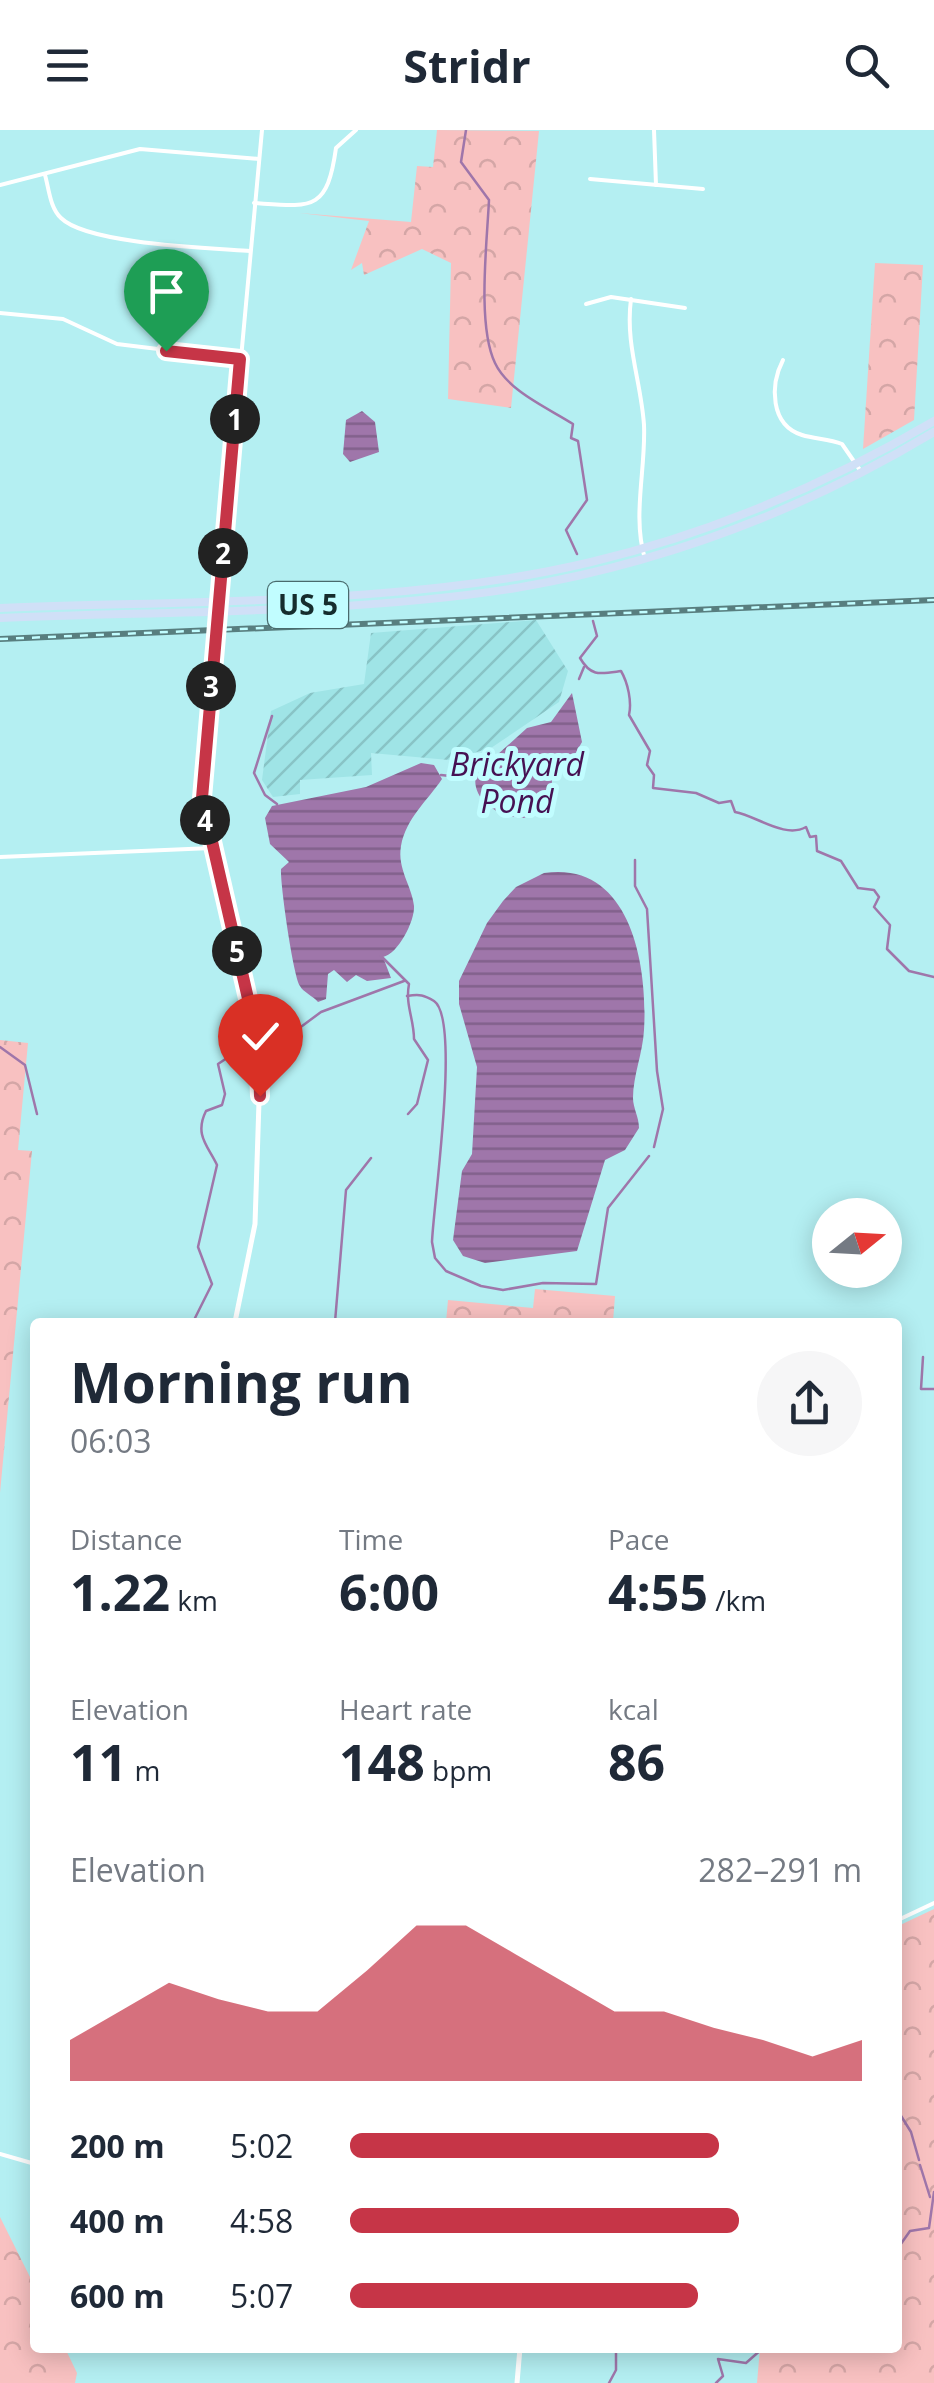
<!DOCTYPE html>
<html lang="en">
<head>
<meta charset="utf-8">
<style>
	body { margin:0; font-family:"Open Sans",sans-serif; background:#f6f6f7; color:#1f2937; height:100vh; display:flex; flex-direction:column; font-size:38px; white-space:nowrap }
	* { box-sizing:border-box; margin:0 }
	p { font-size:32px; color:#747a83 }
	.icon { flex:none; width:55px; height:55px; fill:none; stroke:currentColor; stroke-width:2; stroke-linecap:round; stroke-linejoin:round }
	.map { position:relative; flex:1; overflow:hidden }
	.drawer { position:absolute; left:30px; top:1188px; width:872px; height:1035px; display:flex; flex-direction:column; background:#fff; border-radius:10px; box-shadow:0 5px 25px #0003 }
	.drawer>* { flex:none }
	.needle { width:65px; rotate:72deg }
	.tools { position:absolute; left:812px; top:1068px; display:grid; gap:20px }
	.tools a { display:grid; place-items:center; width:90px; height:90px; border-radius:50%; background:#fff; box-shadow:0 5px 25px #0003; font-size:50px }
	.pin { position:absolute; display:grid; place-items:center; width:85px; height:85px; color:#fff; margin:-102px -42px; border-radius:50% 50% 50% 0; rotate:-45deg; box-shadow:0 0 10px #0007 }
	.pin .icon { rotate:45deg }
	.km { position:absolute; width:50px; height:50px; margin:-25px; border-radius:50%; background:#222; color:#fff; font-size:28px; line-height:50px; text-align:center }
	.round { display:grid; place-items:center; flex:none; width:105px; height:105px; border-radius:52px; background:#f6f6f7 }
	.summary { display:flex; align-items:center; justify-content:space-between; height:170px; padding:0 40px }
	h1 { font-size:55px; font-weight:700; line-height:75px }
	.figures { display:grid; grid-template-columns:repeat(3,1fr); gap:15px; height:170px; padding:10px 40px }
	.figures div { display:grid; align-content:center }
	.figures b { font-size:50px; font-weight:700 }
	.figures small { font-size:28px; font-weight:400 }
	.figures p { font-size:28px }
	.chart { height:280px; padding:20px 40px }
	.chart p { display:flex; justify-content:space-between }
	.chart svg { width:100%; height:180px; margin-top:10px; fill:#c63547; opacity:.7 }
	ul { padding:0 40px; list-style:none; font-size:32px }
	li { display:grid; grid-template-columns:160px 120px 1fr; align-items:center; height:75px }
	li i { height:25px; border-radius:12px; background:#c63547 }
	header { display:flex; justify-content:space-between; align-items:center; height:130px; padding:0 40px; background:#fff; font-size:45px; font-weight:700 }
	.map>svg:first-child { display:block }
	.industrial { fill:url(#industrial-furrows) }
	.forest { fill:url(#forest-crowns) }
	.water { fill:url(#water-rules) }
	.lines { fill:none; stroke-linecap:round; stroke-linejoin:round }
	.stream { stroke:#9f76aa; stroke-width:2.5 }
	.minor { stroke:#fff; stroke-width:4 }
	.tertiary { stroke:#fff; stroke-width:5 }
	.trunk { stroke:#d0e0f7; stroke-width:8 }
	.rail-casing { stroke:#587e7f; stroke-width:6 }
	.rail { stroke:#c1fdff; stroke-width:2.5; stroke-dasharray:8; stroke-linecap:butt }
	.route-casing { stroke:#fff; stroke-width:20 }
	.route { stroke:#c63547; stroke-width:12 }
	.labels { text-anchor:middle; stroke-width:10; stroke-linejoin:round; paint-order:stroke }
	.shield { fill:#c1fdff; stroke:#496b6d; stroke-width:2.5 }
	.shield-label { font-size:28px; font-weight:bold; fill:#162d2e }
	.water-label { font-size:32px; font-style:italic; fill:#461153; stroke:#c1fdff }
</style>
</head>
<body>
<header><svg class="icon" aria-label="menu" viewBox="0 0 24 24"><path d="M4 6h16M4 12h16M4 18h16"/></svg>Stridr<svg class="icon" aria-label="search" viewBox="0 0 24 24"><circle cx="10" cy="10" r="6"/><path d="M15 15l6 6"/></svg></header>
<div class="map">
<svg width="934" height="2253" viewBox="0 0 934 2253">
	<defs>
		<pattern id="industrial-furrows" width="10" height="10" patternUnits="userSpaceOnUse" patternTransform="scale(2.5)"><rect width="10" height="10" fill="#9fe4e6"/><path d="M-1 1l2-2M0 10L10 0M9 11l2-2" fill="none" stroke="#88c4c6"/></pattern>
		<pattern id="forest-crowns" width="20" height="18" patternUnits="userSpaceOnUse" patternTransform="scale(2.5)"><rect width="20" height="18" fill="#f8c1c1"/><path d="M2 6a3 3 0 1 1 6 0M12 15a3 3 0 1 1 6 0" fill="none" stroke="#d4a6a6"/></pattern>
		<pattern id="water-rules" width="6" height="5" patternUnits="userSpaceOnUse" patternTransform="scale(2.5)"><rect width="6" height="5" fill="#9f76aa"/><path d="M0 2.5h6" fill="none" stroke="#81618b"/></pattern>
	</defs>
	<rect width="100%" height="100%" fill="#b4eff2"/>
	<polygon class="industrial" points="536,490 568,541 559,572 491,618 449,630 371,623 372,645 300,650 300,664 273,667 262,650 271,581 310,563 364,554 371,503"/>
	<g class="forest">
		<polygon points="437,0 539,1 511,278 448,269 451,133 422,119 364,145 362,133 351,140 369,91 299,83 411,92 417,36 433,37"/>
		<polygon points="875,133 923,135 914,290 863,319"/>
		<polygon points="0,910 28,913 18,1020 32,1021 0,1363"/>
		<polygon points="535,1159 615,1166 613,1192 446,1192 448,1170 533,1178"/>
		<polygon points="934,1779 934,2253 757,2253 760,2218 898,2218 898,1796"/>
		<polygon points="0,2087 35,2157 35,2218 65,2218 77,2243 75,2253 0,2253"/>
	</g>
	<g class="water">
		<polygon points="362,281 375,292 379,322 350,332 343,324 346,290"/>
		<path d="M572 563 582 612 570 633 553 643 549 675 524 688C501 688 470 671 476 644L527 598 551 592Z"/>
		<path d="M421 633 434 635 442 649C428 670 406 688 401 716 397 739 412 756 414 776 415 791 398 824 383 827L391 848 367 851 356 845 347 852 334 840 328 844 326 869 318 872C313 866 303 862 300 856 293 845 280 753 281 739L289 732 270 714 265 688 272 676 366 657Z"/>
		<path d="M544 743C631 730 648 836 644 900 643 922 633 946 633 968 633 978 639 987 639 998L625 1020 605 1030 577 1121 485 1133 463 1126 453 1110 462 1041 472 1024 477 937 459 874V851L487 793 503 771 516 757Z"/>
	</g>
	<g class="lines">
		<g class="stream">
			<path d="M466 0 461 32 489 70C487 113 477 195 495 233 508 261 548 278 573 294L571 308 578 311 587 370 566 400 577 424"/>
			<path d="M593 491 597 506 580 528C591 547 600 544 621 541 628 553 632 572 629 585L650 621 647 635 654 645 653 658 696 663 719 673 731 671 735 682C757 686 785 709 806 697L810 707 816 706 817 721 841 731 858 758 874 760 879 767 874 777 890 795 887 819 909 841 934 847"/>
			<polyline points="579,549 584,537"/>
			<polyline points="272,586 254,643 265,665 277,674"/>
			<polyline points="441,645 459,647"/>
			<polyline points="635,730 635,756 647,779 657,941 663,979 654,1017"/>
			<path d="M381 826 409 854C405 875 414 889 414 909L428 930 417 974 408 984"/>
			<path d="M407 866C420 864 424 865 434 871 461 889 433 1077 432 1112L435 1128 446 1141 481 1156 503 1160 543 1153 596 1154 608 1078 649 1026"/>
			<polyline points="266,909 290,905 321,882 404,851"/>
			<polyline points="0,917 25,935 37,984"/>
			<path d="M193 1192 212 1154 198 1117 217 1035C208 1016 194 1005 206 981L222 975 225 964 218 934 251 912"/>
			<polyline points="335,1192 346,1060 371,1028"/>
			<polyline points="923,1227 921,1259 934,1259"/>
			<polyline points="898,1981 911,2002 919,2030"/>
			<polyline points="920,2035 930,2067"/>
			<polyline points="898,2118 910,2101 929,2098 934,2062"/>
			<polyline points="609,2253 616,2240 616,2218"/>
			<polyline points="716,2253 723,2246 718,2229 746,2233 763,2218"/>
		</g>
		<g class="minor">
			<polyline points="654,0 656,55"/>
			<path d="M45 45C49 59 50 78 61 88 87 114 210 118 250 121"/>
			<polyline points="590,49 703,59"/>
			<polyline points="0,55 140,19 259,29"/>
			<path d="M254 73C312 77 327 82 336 18L356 0"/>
			<path d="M631 169C625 214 641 251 644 295 646 339 632 386 645 429"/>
			<polyline points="586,174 611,167 685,178"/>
			<polyline points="0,183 63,189 117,214 240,229"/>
			<path d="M783 230C770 255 770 295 802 305 815 309 829 309 842 314L862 343"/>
			<polyline points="219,468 262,0"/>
			<polyline points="0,727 212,718"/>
			<polyline points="898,1790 934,1773"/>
			<polyline points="0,2024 35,2034"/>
		</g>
		<g class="tertiary">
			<polyline points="218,481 204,680 256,898 260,941 255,1094 235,1192"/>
			<polyline points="517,2253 520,2218"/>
		</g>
		<g class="trunk">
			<path d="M0 478C190 470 407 476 591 432 712 403 827 354 934 291"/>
			<path d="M0 488C167 481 352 484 516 458 664 433 806 379 934 302"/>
		</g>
		<defs>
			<polyline id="rail" points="0,509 934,470"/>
		</defs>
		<use href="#rail" class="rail-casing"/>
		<use href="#rail" class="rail"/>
	</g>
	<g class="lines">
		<defs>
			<polyline id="route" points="166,221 240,229 202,668 258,912 260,966"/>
		</defs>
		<use href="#route" class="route-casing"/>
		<use href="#route" class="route"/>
	</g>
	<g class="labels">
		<rect class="shield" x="268" y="452" width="80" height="46" rx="8"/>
		<g class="shield-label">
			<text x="308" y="485">US 5</text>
		</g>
		<g class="water-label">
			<text x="517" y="646">Brickyard<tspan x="517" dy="37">Pond</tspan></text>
		</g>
	</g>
</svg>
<div class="tools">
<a><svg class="needle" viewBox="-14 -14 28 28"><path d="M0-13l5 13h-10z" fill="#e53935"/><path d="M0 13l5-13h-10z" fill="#747a83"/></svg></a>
</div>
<div class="pin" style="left:166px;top:221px;background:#1e9e55"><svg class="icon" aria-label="arrive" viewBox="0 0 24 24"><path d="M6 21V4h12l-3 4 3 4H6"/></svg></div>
<div class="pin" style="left:260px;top:966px;background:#d93025"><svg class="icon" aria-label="check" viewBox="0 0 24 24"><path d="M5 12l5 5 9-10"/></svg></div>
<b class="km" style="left:235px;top:289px">1</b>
<b class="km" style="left:223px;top:423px">2</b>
<b class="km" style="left:211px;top:556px">3</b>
<b class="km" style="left:205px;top:690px">4</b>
<b class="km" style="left:237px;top:821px">5</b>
<section class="drawer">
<div class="summary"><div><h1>Morning run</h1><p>06:03</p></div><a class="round"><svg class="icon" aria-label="share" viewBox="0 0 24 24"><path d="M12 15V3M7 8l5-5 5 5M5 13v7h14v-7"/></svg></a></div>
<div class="figures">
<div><p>Distance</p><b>1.22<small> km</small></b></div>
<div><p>Time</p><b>6:00</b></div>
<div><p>Pace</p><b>4:55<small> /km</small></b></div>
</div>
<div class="figures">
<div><p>Elevation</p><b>11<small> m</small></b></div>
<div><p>Heart rate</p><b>148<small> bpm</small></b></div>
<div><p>kcal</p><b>86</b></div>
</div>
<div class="chart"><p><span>Elevation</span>282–291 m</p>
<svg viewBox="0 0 160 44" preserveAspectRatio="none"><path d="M0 44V34L10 27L20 20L30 24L40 27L50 27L60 17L70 6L80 6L90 13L100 20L110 27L120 27L130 31L140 34L150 38L160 34V44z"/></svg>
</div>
<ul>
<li><b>200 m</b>5:02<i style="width:72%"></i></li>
<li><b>400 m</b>4:58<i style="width:76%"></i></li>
<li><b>600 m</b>5:07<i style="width:68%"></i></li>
</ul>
</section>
</div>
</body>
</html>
